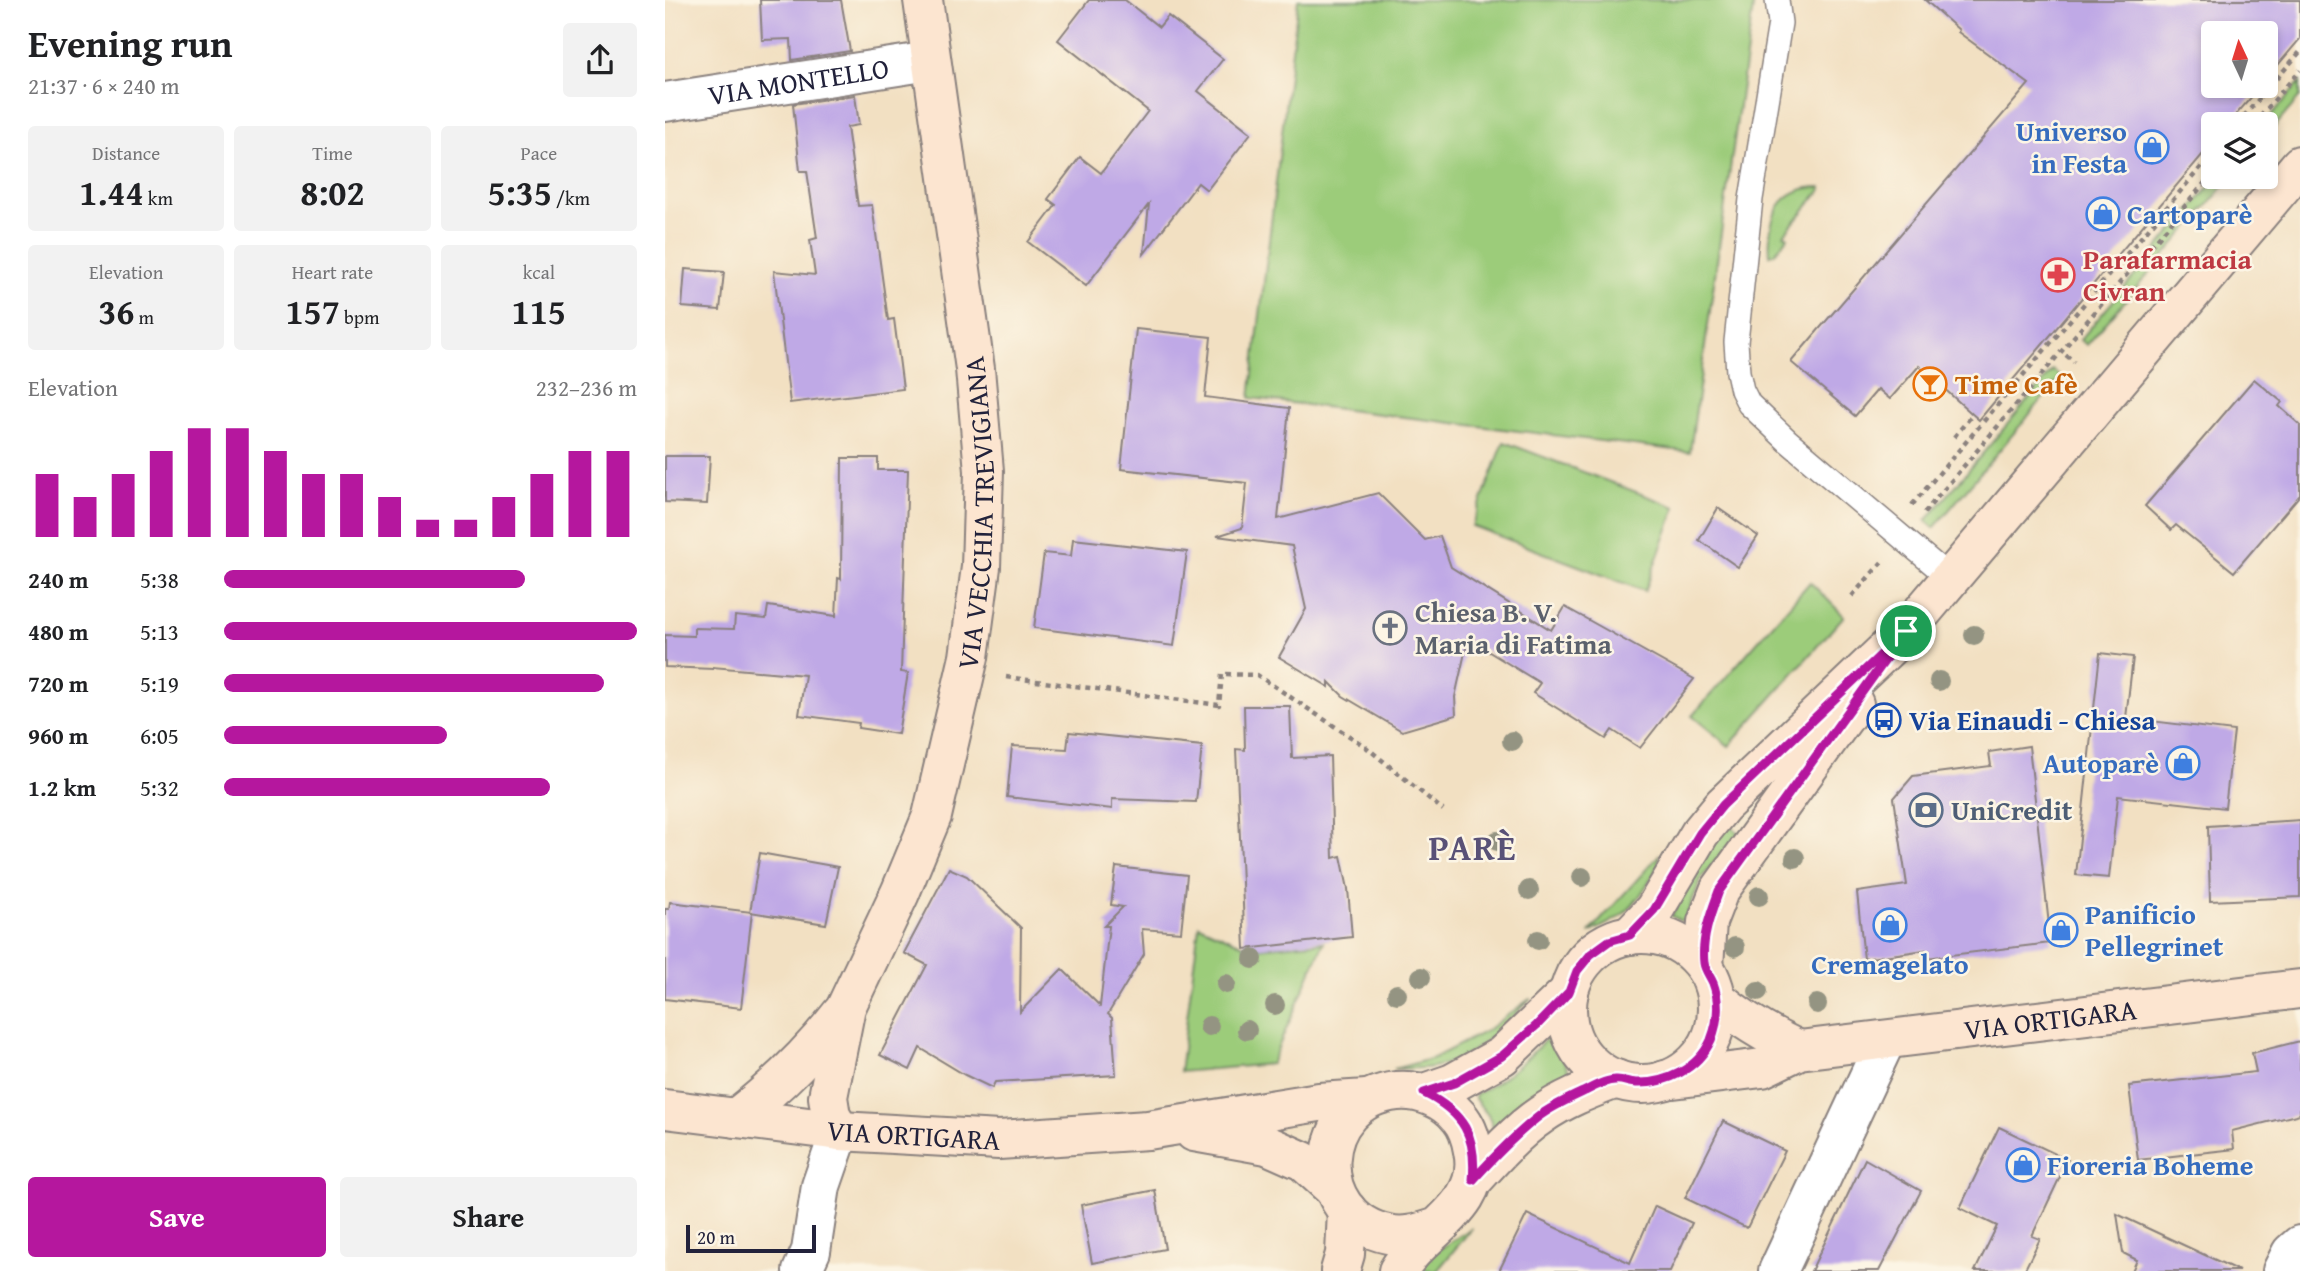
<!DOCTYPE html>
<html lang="en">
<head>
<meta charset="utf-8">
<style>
	body { margin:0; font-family:"Gentium Book Plus",serif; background:#f2f2f2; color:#202124; height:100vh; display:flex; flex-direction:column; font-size:26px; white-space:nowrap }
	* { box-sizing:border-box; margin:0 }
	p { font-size:23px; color:#757577 }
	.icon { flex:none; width:38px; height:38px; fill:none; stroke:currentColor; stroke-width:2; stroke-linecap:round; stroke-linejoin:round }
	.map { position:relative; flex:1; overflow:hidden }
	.side { display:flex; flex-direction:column; background:#fff; width:665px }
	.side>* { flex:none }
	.needle { width:46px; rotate:356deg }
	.buttons { position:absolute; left:1536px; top:21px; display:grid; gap:14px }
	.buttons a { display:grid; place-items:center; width:77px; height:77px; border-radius:7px; background:#fff; box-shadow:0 4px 10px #0003; font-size:35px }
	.scale { position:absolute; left:21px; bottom:18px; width:130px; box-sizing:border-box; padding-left:7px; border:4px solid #22223b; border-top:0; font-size:19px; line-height:24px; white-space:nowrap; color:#22223b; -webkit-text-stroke:5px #fcf5e5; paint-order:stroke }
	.pin { position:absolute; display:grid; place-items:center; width:60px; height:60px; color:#fff; margin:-30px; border:4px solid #fff; border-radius:50%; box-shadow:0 2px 7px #0007 }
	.round { display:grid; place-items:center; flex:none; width:74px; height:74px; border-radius:7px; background:#f2f2f2 }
	.head { display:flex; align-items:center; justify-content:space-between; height:119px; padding:0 28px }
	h1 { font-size:38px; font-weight:600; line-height:52px }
	.figures { display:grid; grid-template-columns:repeat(3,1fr); gap:10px; height:119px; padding:7px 28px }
	.figures div { display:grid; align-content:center; border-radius:7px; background:#f2f2f2; text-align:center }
	.figures b { font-size:35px; font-weight:600 }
	.figures small { font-size:19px; font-weight:400 }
	.figures p { font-size:19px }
	.chart { height:196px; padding:14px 28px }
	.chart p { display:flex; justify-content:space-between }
	.chart svg { width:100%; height:126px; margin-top:7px; stroke:#b5179e; stroke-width:6 }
	.action { display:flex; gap:14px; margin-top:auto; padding:14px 28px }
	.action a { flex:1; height:80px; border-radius:7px; background:#b5179e; color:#fff; font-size:28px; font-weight:600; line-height:80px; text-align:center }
	.action a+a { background:#f2f2f2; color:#202124 }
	ul { padding:0 28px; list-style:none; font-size:23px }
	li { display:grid; grid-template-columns:112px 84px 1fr; align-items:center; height:52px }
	li i { height:18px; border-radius:9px; background:#b5179e }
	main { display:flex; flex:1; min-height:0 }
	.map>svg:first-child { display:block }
	.green { fill:#9ccc7a; stroke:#5f775a; stroke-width:2 }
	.building { fill:#bfa9e6 }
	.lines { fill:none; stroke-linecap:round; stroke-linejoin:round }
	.lane-casing { stroke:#8a817e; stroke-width:26 }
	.street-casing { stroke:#8a817e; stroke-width:42 }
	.secondary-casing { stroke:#8a817e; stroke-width:42 }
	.path { stroke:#8a817e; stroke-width:4.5; stroke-dasharray:5 5; stroke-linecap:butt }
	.lane { stroke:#fff; stroke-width:23 }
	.street { stroke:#fff; stroke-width:38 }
	.secondary { stroke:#fce5d0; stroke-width:38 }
	.tree { fill:#949482 }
	.route-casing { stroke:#fff; stroke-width:14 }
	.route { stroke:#b5179e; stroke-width:9 }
	.labels { text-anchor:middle; stroke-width:5; stroke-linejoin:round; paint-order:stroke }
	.street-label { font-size:28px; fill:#22223b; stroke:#fcf5e5 }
	.shop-label { font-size:28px; font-weight:bold; fill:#366cbe; stroke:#fcf5e5; text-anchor:start }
	.health-label { font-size:28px; font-weight:bold; fill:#be3a42; stroke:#fcf5e5; text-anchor:start }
	.food-label { font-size:28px; font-weight:bold; fill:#c56008; stroke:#fcf5e5; text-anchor:start }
	.worship-label { font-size:28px; font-weight:bold; fill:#5b616d; stroke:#fcf5e5; text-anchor:start }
	.transit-label { font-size:28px; font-weight:bold; fill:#164399; stroke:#fcf5e5; text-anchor:start }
	.service-label { font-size:28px; font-weight:bold; fill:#4e5e75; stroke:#fcf5e5; text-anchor:start }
	.district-label { font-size:35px; font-weight:bold; letter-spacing:2px; fill:#595177; stroke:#fcf5e5 }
</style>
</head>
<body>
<main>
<section class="side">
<div class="head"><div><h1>Evening run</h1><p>21:37 · 6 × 240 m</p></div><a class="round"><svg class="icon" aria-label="share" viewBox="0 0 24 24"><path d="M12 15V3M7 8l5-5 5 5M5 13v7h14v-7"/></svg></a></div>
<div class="figures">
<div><p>Distance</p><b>1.44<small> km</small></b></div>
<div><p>Time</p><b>8:02</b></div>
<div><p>Pace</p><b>5:35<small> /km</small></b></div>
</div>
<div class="figures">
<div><p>Elevation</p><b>36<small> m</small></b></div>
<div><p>Heart rate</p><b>157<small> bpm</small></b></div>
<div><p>kcal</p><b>115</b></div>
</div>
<div class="chart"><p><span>Elevation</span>232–236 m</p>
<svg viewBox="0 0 160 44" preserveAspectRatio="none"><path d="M5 44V22M15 44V30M25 44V22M35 44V14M45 44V6M55 44V6M65 44V14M75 44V22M85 44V22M95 44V30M105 44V38M115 44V38M125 44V30M135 44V22M145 44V14M155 44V14"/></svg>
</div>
<ul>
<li><b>240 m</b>5:38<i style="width:73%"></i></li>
<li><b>480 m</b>5:13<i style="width:100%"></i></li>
<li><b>720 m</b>5:19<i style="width:92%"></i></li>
<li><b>960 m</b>6:05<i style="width:54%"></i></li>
<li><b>1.2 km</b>5:32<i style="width:79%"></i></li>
</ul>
<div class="action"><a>Save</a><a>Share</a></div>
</section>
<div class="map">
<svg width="1635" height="1271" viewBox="0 0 1635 1271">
	<rect width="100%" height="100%" fill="#fcf5e5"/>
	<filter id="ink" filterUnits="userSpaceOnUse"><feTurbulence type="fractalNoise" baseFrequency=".0143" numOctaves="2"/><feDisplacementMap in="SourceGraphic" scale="14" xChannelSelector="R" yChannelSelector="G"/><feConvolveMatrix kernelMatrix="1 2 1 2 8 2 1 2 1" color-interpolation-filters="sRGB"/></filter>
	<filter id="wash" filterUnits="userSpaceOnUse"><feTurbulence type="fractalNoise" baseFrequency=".00686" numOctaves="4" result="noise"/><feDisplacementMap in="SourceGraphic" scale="28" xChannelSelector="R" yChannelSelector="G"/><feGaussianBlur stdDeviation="1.57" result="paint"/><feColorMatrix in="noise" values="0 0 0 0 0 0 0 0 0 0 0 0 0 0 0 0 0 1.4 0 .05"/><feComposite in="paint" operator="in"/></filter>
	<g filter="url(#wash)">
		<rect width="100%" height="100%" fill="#f2e0c2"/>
		<g class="green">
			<polygon points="633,0 1089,0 1025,452 585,398"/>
			<polygon points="1635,82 1635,97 1601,137 1601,124 1599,124"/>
			<polygon points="1553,177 1567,177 1422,345 1415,340"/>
			<path d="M1156 187 1157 189 1119 234 1123 237 1110 253 1105 255C1102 217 1114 187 1156 187Z"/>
			<polygon points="1388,370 1396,377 1269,528 1261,521"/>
			<polygon points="839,442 1011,507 980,591 807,526"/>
			<polygon points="1145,582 1179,616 1064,746 1027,716"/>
			<polygon points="1060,822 1074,833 1037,877 1020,919 1016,921 1006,916"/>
			<path d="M994 855C995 864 990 872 985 880 966 912 958 917 924 933Z"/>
			<polygon points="534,925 579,945 580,949 659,942 606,1064 515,1072"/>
			<path d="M866 998C840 1025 808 1060 768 1067 756 1069 742 1068 729 1069L769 1058 821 1031Z"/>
			<path d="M883 1037H887C892 1049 903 1066 905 1075L864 1100 830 1132 823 1115 810 1099V1095C838 1080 862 1060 883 1037Z"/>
			<polygon points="807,1228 772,1271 753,1271 765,1255"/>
		</g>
		<g id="blocks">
			<g class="building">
				<polygon points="95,0 176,0 185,51 127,60 126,39 97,40"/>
				<polygon points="424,0 460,0 494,27 503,16 558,59 533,91 586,133 542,190 533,183 479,254 484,204 421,286 363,242 391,205 383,199 415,157 436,173 483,111 393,40"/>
				<polygon points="1260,0 1635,0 1635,39 1601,79 1601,33 1549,33 1549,86 1596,86 1563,124 1549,124 1549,141 1314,420 1254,366 1225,399 1213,389 1190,416 1126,362 1364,84 1293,32 1294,30"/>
				<polygon points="190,95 194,125 182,127 193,206 207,205 223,320 229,319 238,389 125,403 109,271 150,275 145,240 152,238 142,171 135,171 128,104"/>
				<polygon points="20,269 59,272 55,310 17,307"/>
				<polygon points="471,329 546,337 540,397 624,408 613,519 713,493 760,540 775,536 786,567 886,630 900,607 1029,679 975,748 947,730 941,739 868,693 875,683 803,639 790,697 791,715 737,731 678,696 664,682 664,687 614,657 641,609 627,546 552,536 577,528 582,483 456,469"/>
				<polygon points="1589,379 1617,402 1614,406 1635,425 1635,495 1569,572 1511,525 1506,530 1480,506"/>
				<polygon points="0,456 45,456 42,504 0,502"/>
				<polygon points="177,458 213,458 213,470 243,470 236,672 243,673 233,734 193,728 194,723 134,715 140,675 48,667 48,669 0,667 0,635 29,636 29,628 69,629 70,616 101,619 103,606 171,616 173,578 176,579"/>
				<polygon points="1053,508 1093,536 1073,567 1034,540"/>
				<polygon points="408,539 522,552 509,646 369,628 379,553 406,556"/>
				<polygon points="1435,653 1468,657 1461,718 1569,731 1560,808 1453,796 1444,878 1411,875"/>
				<polygon points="579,706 625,706 627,758 665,756 668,858 676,856 683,889 687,937 580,949 571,749 580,750"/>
				<polygon points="404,732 537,746 531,802 447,799 447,809 342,797 347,746 402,749"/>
				<polygon points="1364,746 1386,943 1261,958 1260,950 1199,959 1192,892 1242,885 1229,798 1248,776 1326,766 1324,752"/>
				<polygon points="1635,820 1635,897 1545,901 1543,826"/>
				<polygon points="95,853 173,867 161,924 85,912"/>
				<polygon points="451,867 522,875 516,932 477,929 479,954 443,1014 447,1018 451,1075 330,1082 327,1088 300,1075 255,1048 245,1070 215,1055 262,965 239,953 284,868 302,876 356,928 355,1012 397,969 435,1006 444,926 439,926 458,907 446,905"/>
				<polygon points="5,902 87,912 76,1008 0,999 0,909 4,909"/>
				<polygon points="1635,1041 1635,1114 1567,1131 1569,1149 1473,1160 1464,1086 1591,1072 1587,1053"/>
				<polygon points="1058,1121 1120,1151 1082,1228 1020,1198"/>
				<polygon points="1334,1127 1403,1160 1367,1236 1375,1239 1359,1271 1310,1271 1332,1226 1295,1208"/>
				<polygon points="1200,1159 1256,1191 1214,1271 1146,1271"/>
				<polygon points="490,1190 500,1249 427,1263 416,1205"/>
				<polygon points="990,1206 1027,1223 1005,1271 834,1271 862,1214 965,1263"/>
				<polygon points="1452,1214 1574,1271 1467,1271 1472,1260 1458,1253"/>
			</g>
		</g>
	</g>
	<g filter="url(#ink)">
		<use href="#blocks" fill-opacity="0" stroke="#8a817e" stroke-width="2"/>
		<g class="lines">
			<defs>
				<polyline id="lane" points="1112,0 1115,23 1086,199 1071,342 1073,372 1077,390 1084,404 1123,441 1285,578"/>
				<g id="street">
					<path id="s1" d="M0 102 265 61"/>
					<polyline points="137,1271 146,1251 156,1186 175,1131"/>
					<polyline points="1113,1271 1221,1040"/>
					<polyline points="1617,1271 1626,1253 1635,1245"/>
				</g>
				<g id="secondary">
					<circle cx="977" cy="1009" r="75"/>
					<polyline points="965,935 989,910 1035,833 1058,805 1241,631 1635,165"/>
					<polyline points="1039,966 1042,922 1054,891 1189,704"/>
					<path d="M1052 999C1078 1021 1104 1036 1134 1050"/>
					<path id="s2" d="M1000 1080 1097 1068 1134 1050 1635 989"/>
					<polyline points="759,1093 788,1083 837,1056 904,992"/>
					<path id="s3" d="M0 1109 175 1131 334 1140 483 1130 654 1102 702 1099"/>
					<path d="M71 1118C111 1087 145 1054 176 1014"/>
					<path id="s4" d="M175 1131 166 1116 163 1097 181 1007 235 893 267 816 304 657 316 567 319 471 310 369 258 0"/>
					<polyline points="529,1132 602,1145 638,1161 669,1189"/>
					<path d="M808 1180C827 1159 852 1131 876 1115 898 1099 925 1089 951 1079"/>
					<polyline points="675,1271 680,1254 682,1210"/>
					<path d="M733 1271C757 1229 820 1207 808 1151 806 1139 802 1126 794 1117 779 1099 755 1089 732 1091 647 1100 643 1218 723 1234 739 1238 754 1233 770 1228"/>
				</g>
			</defs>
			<use href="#lane" class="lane-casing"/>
			<use href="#street" class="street-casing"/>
			<use href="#secondary" class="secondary-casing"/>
			<g class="path">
				<polyline points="1572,124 1635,52"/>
				<polyline points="1589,124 1635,70"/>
				<polyline points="1401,355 1409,362"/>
				<polyline points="1289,437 1308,414"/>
				<polyline points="1247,505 1549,152"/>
				<polyline points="1259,513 1549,172"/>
				<polyline points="1187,596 1217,562"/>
				<polyline points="341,677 554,705 557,674 592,675 701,747 778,810"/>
			</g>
			<use href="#lane" class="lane"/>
			<use href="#street" class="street"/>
			<use href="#secondary" class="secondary"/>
		</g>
		<g class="tree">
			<circle cx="1309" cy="635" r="10"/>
			<circle cx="1274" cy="681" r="10"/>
			<circle cx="847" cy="741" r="10"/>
			<circle cx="832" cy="841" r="10"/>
			<circle cx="1130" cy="858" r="10"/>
			<circle cx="917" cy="877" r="10"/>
			<circle cx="864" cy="890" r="10"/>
			<circle cx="1094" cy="896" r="10"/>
			<circle cx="873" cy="940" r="10"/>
			<circle cx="1070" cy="947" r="10"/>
			<circle cx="588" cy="959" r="10"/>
			<circle cx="756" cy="977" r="10"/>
			<circle cx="561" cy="984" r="10"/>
			<circle cx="1093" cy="991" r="10"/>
			<circle cx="732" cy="994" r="10"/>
			<circle cx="1152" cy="1004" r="10"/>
			<circle cx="610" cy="1005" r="10"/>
			<circle cx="544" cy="1026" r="10"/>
			<circle cx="582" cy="1030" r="10"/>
		</g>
	</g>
	<g class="lines" filter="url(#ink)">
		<defs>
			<path id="route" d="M1241 631 1054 891C1046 913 1036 938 1039 963 1040 970 1045 976 1048 983 1055 1001 1053 1022 1046 1040 1033 1069 1001 1084 971 1083 964 1083 957 1079 950 1080 941 1080 928 1087 920 1091 905 1098 887 1106 873 1117 850 1135 828 1158 808 1180 812 1136 799 1113 759 1093L789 1083 837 1056 872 1025 904 992 912 971 926 954 944 941 965 935 989 910 1035 833 1058 805Z"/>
		</defs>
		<use href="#route" class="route-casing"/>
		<use href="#route" class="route"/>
	</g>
	<defs>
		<symbol id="shop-ring" viewBox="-11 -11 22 22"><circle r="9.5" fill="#fcf5e5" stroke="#3f7fe0" stroke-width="1.5"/><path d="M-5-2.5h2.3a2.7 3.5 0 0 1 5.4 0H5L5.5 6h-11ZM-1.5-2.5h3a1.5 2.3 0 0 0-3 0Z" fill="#3f7fe0"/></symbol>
		<symbol id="pharmacy-ring" viewBox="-11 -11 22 22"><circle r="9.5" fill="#fcf5e5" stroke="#e0444e" stroke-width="1.5"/><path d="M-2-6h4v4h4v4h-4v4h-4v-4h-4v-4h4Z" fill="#e0444e"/></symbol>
		<symbol id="bar-ring" viewBox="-11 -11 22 22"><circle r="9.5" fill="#fcf5e5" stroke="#e8710a" stroke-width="1.5"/><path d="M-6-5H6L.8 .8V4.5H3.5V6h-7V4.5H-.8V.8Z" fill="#e8710a"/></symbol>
		<symbol id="church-ring" viewBox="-11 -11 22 22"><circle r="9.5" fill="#fcf5e5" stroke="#6b7280" stroke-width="1.5"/><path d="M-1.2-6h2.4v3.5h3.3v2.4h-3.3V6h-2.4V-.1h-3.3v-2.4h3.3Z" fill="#6b7280"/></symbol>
		<symbol id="bus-ring" viewBox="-11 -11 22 22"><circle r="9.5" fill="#fcf5e5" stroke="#1a4fb4" stroke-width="1.5"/><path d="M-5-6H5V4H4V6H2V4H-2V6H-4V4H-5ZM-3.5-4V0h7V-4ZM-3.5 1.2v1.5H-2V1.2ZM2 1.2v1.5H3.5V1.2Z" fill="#1a4fb4"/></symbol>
		<symbol id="bank-ring" viewBox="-11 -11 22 22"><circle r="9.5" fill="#fcf5e5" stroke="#5c6f8a" stroke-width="1.5"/><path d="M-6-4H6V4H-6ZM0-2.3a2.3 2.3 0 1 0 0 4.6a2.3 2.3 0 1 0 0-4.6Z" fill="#5c6f8a"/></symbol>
	</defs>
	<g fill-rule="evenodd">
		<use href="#shop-ring" x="1468" y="128" width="38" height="38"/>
		<use href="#shop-ring" x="1419" y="195" width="38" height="38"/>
		<use href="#pharmacy-ring" x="1374" y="256" width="38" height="38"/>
		<use href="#bar-ring" x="1246" y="365" width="38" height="38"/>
		<use href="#church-ring" x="706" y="609" width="38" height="38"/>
		<use href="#bus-ring" x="1200" y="701" width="38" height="38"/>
		<use href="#shop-ring" x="1499" y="744" width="38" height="38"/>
		<use href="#bank-ring" x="1242" y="791" width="38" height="38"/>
		<use href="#shop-ring" x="1206" y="906" width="38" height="38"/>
		<use href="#shop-ring" x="1377" y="911" width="38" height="38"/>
		<use href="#shop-ring" x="1339" y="1146" width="38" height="38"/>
	</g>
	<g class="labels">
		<g class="street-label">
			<text dy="10" stroke="none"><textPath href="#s1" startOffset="135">VIA MONTELLO</textPath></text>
			<text dy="10" stroke="none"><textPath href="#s4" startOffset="646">VIA VECCHIA TREVIGIANA</textPath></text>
			<text dy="10" stroke="none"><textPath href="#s2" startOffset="392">VIA ORTIGARA</textPath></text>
			<text dy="10" stroke="none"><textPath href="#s3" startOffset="250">VIA ORTIGARA</textPath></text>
		</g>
		<g class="shop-label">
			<text x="1462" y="141" text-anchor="end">Universo<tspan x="1462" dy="32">in Festa</tspan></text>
			<text x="1462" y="224">Cartoparè</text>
			<text x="1494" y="773" text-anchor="end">Autoparè</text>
			<text x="1420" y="924">Panificio<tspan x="1420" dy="32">Pellegrinet</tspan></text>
			<text x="1225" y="974" text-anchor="middle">Cremagelato</text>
			<text x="1382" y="1175">Fioreria Boheme</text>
		</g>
		<g class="health-label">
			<text x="1418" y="269">Parafarmacia<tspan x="1418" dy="32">Civran</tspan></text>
		</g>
		<g class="food-label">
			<text x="1290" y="394">Time Cafè</text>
		</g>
		<g class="worship-label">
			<text x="750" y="622">Chiesa B. V.<tspan x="750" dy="32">Maria di Fatima</tspan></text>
		</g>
		<g class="transit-label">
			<text x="1244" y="730">Via Einaudi - Chiesa</text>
		</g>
		<g class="service-label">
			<text x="1286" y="820">UniCredit</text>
		</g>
		<g class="district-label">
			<text x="808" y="860">PARÈ</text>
		</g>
	</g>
</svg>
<div class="buttons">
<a><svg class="needle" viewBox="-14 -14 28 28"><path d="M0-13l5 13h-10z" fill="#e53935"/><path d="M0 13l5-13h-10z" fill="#757577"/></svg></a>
<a><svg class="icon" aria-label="layers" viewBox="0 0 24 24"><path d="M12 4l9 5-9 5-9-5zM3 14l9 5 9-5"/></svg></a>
</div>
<div class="scale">20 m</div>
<div class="pin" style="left:1241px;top:631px;background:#1e9e55"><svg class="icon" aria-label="arrive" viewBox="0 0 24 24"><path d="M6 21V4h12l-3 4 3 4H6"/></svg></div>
</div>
</main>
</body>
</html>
